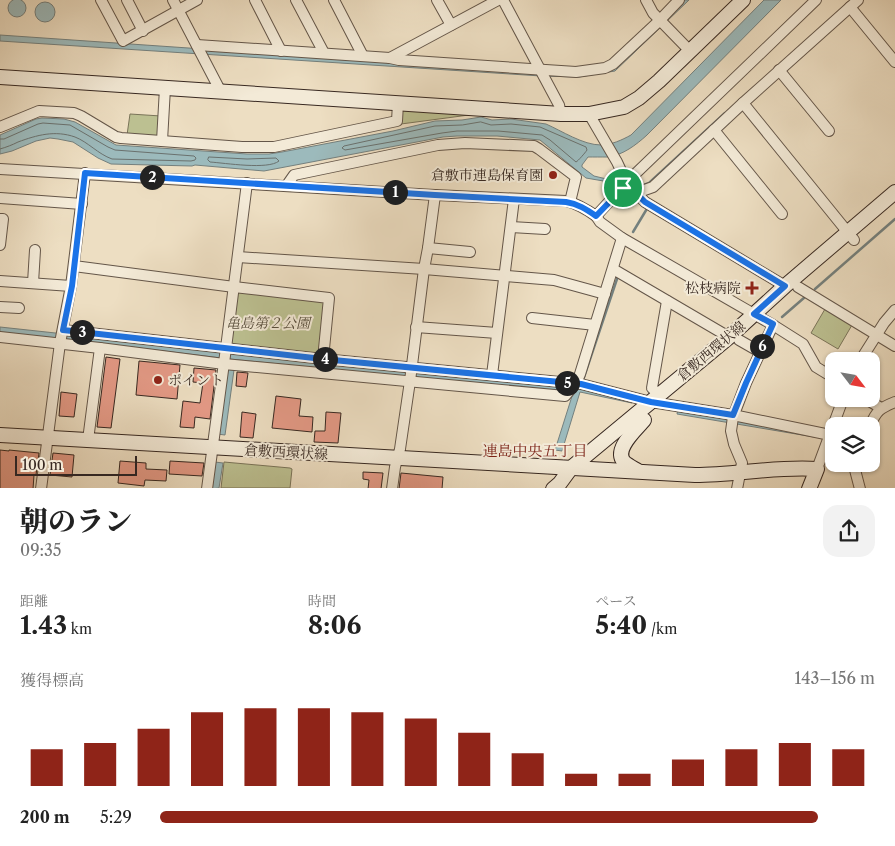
<!DOCTYPE html>
<html lang="ja">
<head>
<meta charset="utf-8">
<style>
	body { margin:0; font-family:"Libre Caslon Text","Noto Serif JP",serif; background:#f2f2f2; color:#222; height:100vh; display:flex; flex-direction:column; font-size:19px; white-space:nowrap }
	* { box-sizing:border-box; margin:0 }
	p { font-size:16px; color:#767676 }
	.icon { flex:none; width:28px; height:28px; fill:none; stroke:currentColor; stroke-width:2; stroke-linecap:round; stroke-linejoin:round }
	.map { position:relative; height:488px; overflow:hidden }
	.drawer { display:flex; flex-direction:column; background:#fff; flex:1 }
	.drawer>* { flex:none }
	.needle { width:32px; rotate:121deg }
	.fabs { position:absolute; left:825px; top:352px; display:grid; gap:10px }
	.fabs a { display:grid; place-items:center; width:55px; height:55px; border-radius:10px; background:#fff; box-shadow:0 1px 4px #0004; font-size:25px }
	.scale { position:absolute; left:15px; bottom:12px; width:122px; box-sizing:border-box; padding-left:5px; border:2px solid #372821; border-top:0; font-size:14px; line-height:18px; white-space:nowrap; color:#372821; -webkit-text-stroke:4px #f3ead7; paint-order:stroke }
	.pin { position:absolute; display:grid; place-items:center; width:42px; height:42px; color:#fff; margin:-21px; border:2px solid #fff; border-radius:50%; box-shadow:0 1px 5px #0007 }
	.km { position:absolute; width:25px; height:25px; margin:-12px; border-radius:50%; background:#222; color:#fff; font-size:14px; line-height:25px; text-align:center }
	.round { display:grid; place-items:center; flex:none; width:52px; height:52px; border-radius:15px; background:#f2f2f2 }
	.headline { display:flex; align-items:center; justify-content:space-between; height:85px; padding:0 20px }
	h1 { font-size:28px; font-weight:800; line-height:38px }
	.figures { display:grid; grid-template-columns:repeat(3,1fr); gap:8px; height:85px; padding:5px 20px }
	.figures div { display:grid; align-content:center }
	.figures b { font-size:25px; font-weight:800 }
	.figures small { font-size:14px; font-weight:400 }
	.figures p { font-size:14px }
	.chart { height:140px; padding:10px 20px }
	.chart p { display:flex; justify-content:space-between }
	.chart svg { width:100%; height:90px; margin-top:5px; stroke:#8f2418; stroke-width:6 }
	ul { padding:0 20px; list-style:none; font-size:16px }
	li { display:grid; grid-template-columns:80px 60px 1fr; align-items:center; height:38px }
	li i { height:12px; border-radius:6px; background:#8f2418 }
	.map>svg:first-child { display:block }
	.green { fill:#bcc091; stroke:#7a7459 }
	.water { fill:#9cbabc; stroke:#74807e }
	.lines { fill:none; stroke-linecap:round; stroke-linejoin:round }
	.shore { stroke:#6a716e; stroke-width:1 }
	.stream { stroke:#74807e; stroke-width:2.5 }
	.building { fill:#e39985; stroke:#372821 }
	.street-casing { stroke:#645649; stroke-width:12 }
	.secondary-casing { stroke:#372821; stroke-width:16 }
	.street { stroke:#f3ead7; stroke-width:10 }
	.secondary { stroke:#f3ead7; stroke-width:14 }
	.route-casing { stroke:#fff; stroke-width:10 }
	.route { stroke:#1a73e8; stroke-width:6 }
	.poi-dot { fill:#8f2418; stroke:#f3ead7; stroke-width:2 }
	.labels { text-anchor:middle; stroke-width:4; stroke-linejoin:round; paint-order:stroke }
	.poi-label { font-size:14px; fill:#372821; stroke:#f3ead7; text-anchor:end }
	.park-label { font-size:14px; font-style:italic; fill:#584e3d; stroke:#f3ead7 }
	.street-label { font-size:14px; fill:#372821; stroke:#f3ead7 }
	.neighbourhood-label { font-size:15px; fill:#7a1f14; stroke:#f3ead7 }
</style>
</head>
<body>
<div class="map">
<svg width="895" height="489" viewBox="0 0 895 489">
	<rect width="100%" height="100%" fill="#eddec2"/>
	<filter id="stains"><feTurbulence type="fractalNoise" baseFrequency=".004" numOctaves="4"/><feColorMatrix values="0 0 0 0 .2 0 0 0 0 .09 0 0 0 0 .02 0 0 0 .5 -.17"/></filter>
	<radialGradient id="worn" r=".72"><stop offset=".6" stop-color="#630" stop-opacity="0"/><stop offset="1" stop-color="#630" stop-opacity=".3"/></radialGradient>
	<g class="green">
		<polygon points="406,109 484,113 401,124 401,112"/>
		<polygon points="130,114 161,116 160,133 157,137 127,135"/>
		<polygon points="239,291 325,299 320,353 317,356 231,344 236,295"/>
		<polygon points="825,309 852,325 838,349 811,333"/>
		<polygon points="224,462 290,468 292,469 290,488 221,488"/>
	</g>
	<g class="water">
		<circle cx="17" cy="8" r="9"/>
		<polygon points="684,0 689,0 615,71 579,77 541,76 0,41 0,35 203,49 606,70"/>
		<path d="M764 0H781L647 135C636 145 623 155 608 157 601 157 594 157 588 157L582 165V167L594 176 615 181V183L586 178 540 140 497 136H457L443 137 264 171 195 165 192 166 111 164 98 158 73 142 58 139 50 138 36 141 12 151 0 154V135L36 119 42 118 64 119 75 122 116 145 247 154H269L282 152 393 131 435 121 462 120 481 117 492 120 511 119 546 124C562 131 583 145 601 145 611 145 622 140 631 135Z"/>
		<circle cx="45" cy="12" r="10"/>
		<polygon points="0,327 222,351 579,387 633,400 632,403 580,392 562,451 555,450 573,393 229,359 66,339 0,333"/>
		<polygon points="226,369 234,370 225,435 217,434"/>
		<polygon points="678,409 815,434 814,437 677,414"/>
		<polygon points="215,462 223,463 219,488 211,489"/>
	</g>
	<g class="lines">
		<g class="shore">
			<path d="M481 122 491 125 511 124 540 127 586 147 587 150C585 153 578 161 576 162L550 140 542 135 498 131H457L442 133 345 150 342 148 344 146 435 126 462 125Z"/>
			<path d="M0 139H4L38 124 43 123 70 125 108 147 115 150 194 156 196 158 195 160 191 161 112 159C98 154 88 142 75 137 55 130 37 135 18 142 12 145 7 147 0 149"/>
			<path d="M209 157 247 159 276 158 279 161C268 170 225 163 210 162L208 160Z"/>
		</g>
		<g class="stream">
			<polyline points="631,186 644,185 649,183 725,113"/>
			<polyline points="633,232 648,207"/>
			<polyline points="815,289 895,219"/>
			<polyline points="782,317 805,297"/>
			<polyline points="583,380 618,276"/>
		</g>
	</g>
	<g class="building">
		<polygon points="106,357 120,359 111,428 97,427"/>
		<polygon points="139,361 180,365 177,399 136,395"/>
		<polygon points="194,368 216,370 210,419 195,417 194,428 180,427 183,401 200,403 203,383 193,382"/>
		<polygon points="237,372 248,373 246,387 236,386"/>
		<polygon points="61,392 77,394 74,417 59,416"/>
		<polygon points="276,396 301,399 299,416 313,417 312,432 272,428"/>
		<polygon points="242,412 256,414 253,438 240,437"/>
		<polygon points="326,412 341,413 338,443 314,442 315,431 325,431"/>
		<polygon points="0,450 9,451 9,450 39,453 36,475 34,475 33,489 0,489"/>
		<polygon points="53,453 74,455 72,477 50,475"/>
		<polygon points="120,461 146,463 146,469 167,470 166,481 145,480 144,486 118,483"/>
		<polygon points="170,461 204,463 202,476 169,474"/>
		<polygon points="363,472 383,473 381,489 368,489 369,480 363,479"/>
		<polygon points="401,473 443,477 442,489 399,489"/>
	</g>
	<g class="lines">
		<defs>
			<g id="street">
				<polyline points="101,0 123,41 197,0"/>
				<polyline points="127,0 143,31"/>
				<polyline points="173,0 221,92"/>
				<polyline points="255,0 281,51"/>
				<polyline points="296,0 324,53"/>
				<polyline points="334,0 363,56"/>
				<polyline points="437,0 451,25"/>
				<polyline points="503,0 559,105 561,114"/>
				<polyline points="646,0 653,13 690,51"/>
				<polyline points="850,7 895,62"/>
				<polyline points="197,45 390,58 498,0"/>
				<polyline points="390,58 399,60 576,72 605,68 613,64 658,22 679,0"/>
				<polyline points="779,70 829,131"/>
				<polyline points="743,103 854,240"/>
				<polyline points="589,114 617,162 624,177 623,188 636,193 645,202 785,286"/>
				<polyline points="0,127 39,111 74,113 81,116 116,137 121,138 242,147 274,147 397,121 398,103"/>
				<polyline points="714,130 782,214"/>
				<polyline points="162,141 165,88"/>
				<path d="M0 169 435 195 566 201C578 204 586 209 596 216L631 178 816 0"/>
				<polyline points="287,185 294,175 438,145 465,143 534,146 539,149 576,177 570,202"/>
				<polyline points="636,193 653,187 743,103 858,0"/>
				<polyline points="0,198 82,204"/>
				<polyline points="0,219 3,219 0,245"/>
				<polyline points="511,227 545,229"/>
				<polyline points="622,238 773,325 803,344 816,367 834,378"/>
				<polyline points="428,248 470,252"/>
				<polyline points="238,257 424,269 554,280 605,294"/>
				<polyline points="74,266 234,287 329,298 323,359"/>
				<polyline points="613,269 729,337"/>
				<polyline points="0,281 71,286"/>
				<polyline points="33,283 35,250"/>
				<polyline points="798,287 895,346"/>
				<polyline points="0,307 19,308"/>
				<polyline points="532,318 595,325"/>
				<polyline points="416,327 497,333"/>
				<polyline points="63,330 323,359 581,384 651,402 733,415 830,435"/>
				<polyline points="0,337 100,348 224,364 565,396 576,383 580,374 622,238 600,222 596,216"/>
				<polyline points="739,340 760,352"/>
				<polyline points="860,361 884,323 895,310"/>
				<polyline points="492,375 514,199"/>
				<polyline points="659,395 652,388 667,301"/>
				<polyline points="866,399 881,408"/>
				<path d="M870 426C876 411 880 408 895 402"/>
				<polyline points="88,440 100,348"/>
				<polyline points="855,464 854,466 860,489"/>
				<polyline points="817,469 843,399"/>
				<polyline points="41,489 60,343 71,286 85,173"/>
				<polyline points="207,489 226,348 247,183"/>
				<polyline points="392,489 395,467 400,449 410,381 424,269 428,248 435,195"/>
				<polyline points="737,489 742,463 734,444 731,431 733,417 746,383 773,325"/>
			</g>
			<g id="secondary">
				<polyline points="0,77 561,114 589,114 624,107 639,98 659,81 743,0"/>
				<path d="M0 435 695 475C735 475 777 466 817 469L809 489"/>
				<path d="M638 471C633 468 627 465 624 462 613 449 636 430 644 420"/>
				<polyline points="553,489 560,483 571,468 729,337 785,286 895,192"/>
			</g>
		</defs>
		<use href="#street" class="street-casing"/>
		<use href="#secondary" class="secondary-casing"/>
		<use href="#street" class="street"/>
		<use href="#secondary" class="secondary"/>
	</g>
	<g class="lines">
		<defs>
			<path id="route" d="M85 173 435 195 566 202C578 204 586 209 596 216L623 188 636 193 645 202 785 286 754 314 773 324 746 383 733 415 651 402 581 384 323 359 63 330 72 286Z"/>
		</defs>
		<use href="#route" class="route-casing"/>
		<use href="#route" class="route"/>
	</g>
	<g class="poi-dot">
		<circle cx="553" cy="175" r="5"/>
		<path d="M749.5 280.5h5v5h5v5h-5v5h-5v-5h-5v-5h5z"/>
		<circle cx="158" cy="380" r="5"/>
	</g>
	<g class="labels">
		<g class="poi-label">
			<text x="543" y="180">倉敷市連島保育園</text>
			<text x="741" y="293">松枝病院</text>
			<text x="168" y="385" text-anchor="start">ポイント</text>
		</g>
		<g class="park-label">
			<text x="268" y="328">亀島第２公園</text>
		</g>
		<g class="street-label">
			<text transform="translate(711 351) rotate(-40)" y="5">倉敷西環状線</text>
			<text transform="translate(286 452) rotate(3)" y="5">倉敷西環状線</text>
		</g>
		<g class="neighbourhood-label">
			<text x="535" y="456">連島中央五丁目</text>
		</g>
	</g>
	<rect width="100%" height="100%" filter="url(#stains)"/>
	<rect width="100%" height="100%" fill="url(#worn)"/>
</svg>
<div class="fabs">
<a><svg class="needle" viewBox="-14 -14 28 28"><path d="M0-13l5 13h-10z" fill="#e53935"/><path d="M0 13l5-13h-10z" fill="#767676"/></svg></a>
<a><svg class="icon" aria-label="layers" viewBox="0 0 24 24"><path d="M12 4l9 5-9 5-9-5zM3 14l9 5 9-5"/></svg></a>
</div>
<div class="scale">100 m</div>
<div class="pin" style="left:623px;top:188px;background:#1e9e55"><svg class="icon" aria-label="arrive" viewBox="0 0 24 24"><path d="M6 21V4h12l-3 4 3 4H6"/></svg></div>
<b class="km" style="left:395px;top:192px">1</b>
<b class="km" style="left:152px;top:177px">2</b>
<b class="km" style="left:82px;top:332px">3</b>
<b class="km" style="left:325px;top:359px">4</b>
<b class="km" style="left:567px;top:383px">5</b>
<b class="km" style="left:762px;top:346px">6</b>
</div>
<section class="drawer">
<div class="headline"><div><h1>朝のラン</h1><p>09:35</p></div><a class="round"><svg class="icon" aria-label="share" viewBox="0 0 24 24"><path d="M12 15V3M7 8l5-5 5 5M5 13v7h14v-7"/></svg></a></div>
<div class="figures">
<div><p>距離</p><b>1.43<small> km</small></b></div>
<div><p>時間</p><b>8:06</b></div>
<div><p>ペース</p><b>5:40<small> /km</small></b></div>
</div>
<div class="chart"><p><span>獲得標高</span>143–156 m</p>
<svg viewBox="0 0 160 44" preserveAspectRatio="none"><path d="M5 44V26M15 44V23M25 44V16M35 44V8M45 44V6M55 44V6M65 44V8M75 44V11M85 44V18M95 44V28M105 44V38M115 44V38M125 44V31M135 44V26M145 44V23M155 44V26"/></svg>
</div>
<ul>
<li><b>200 m</b>5:29<i style="width:92%"></i></li>
</ul>
</section>
</body>
</html>
